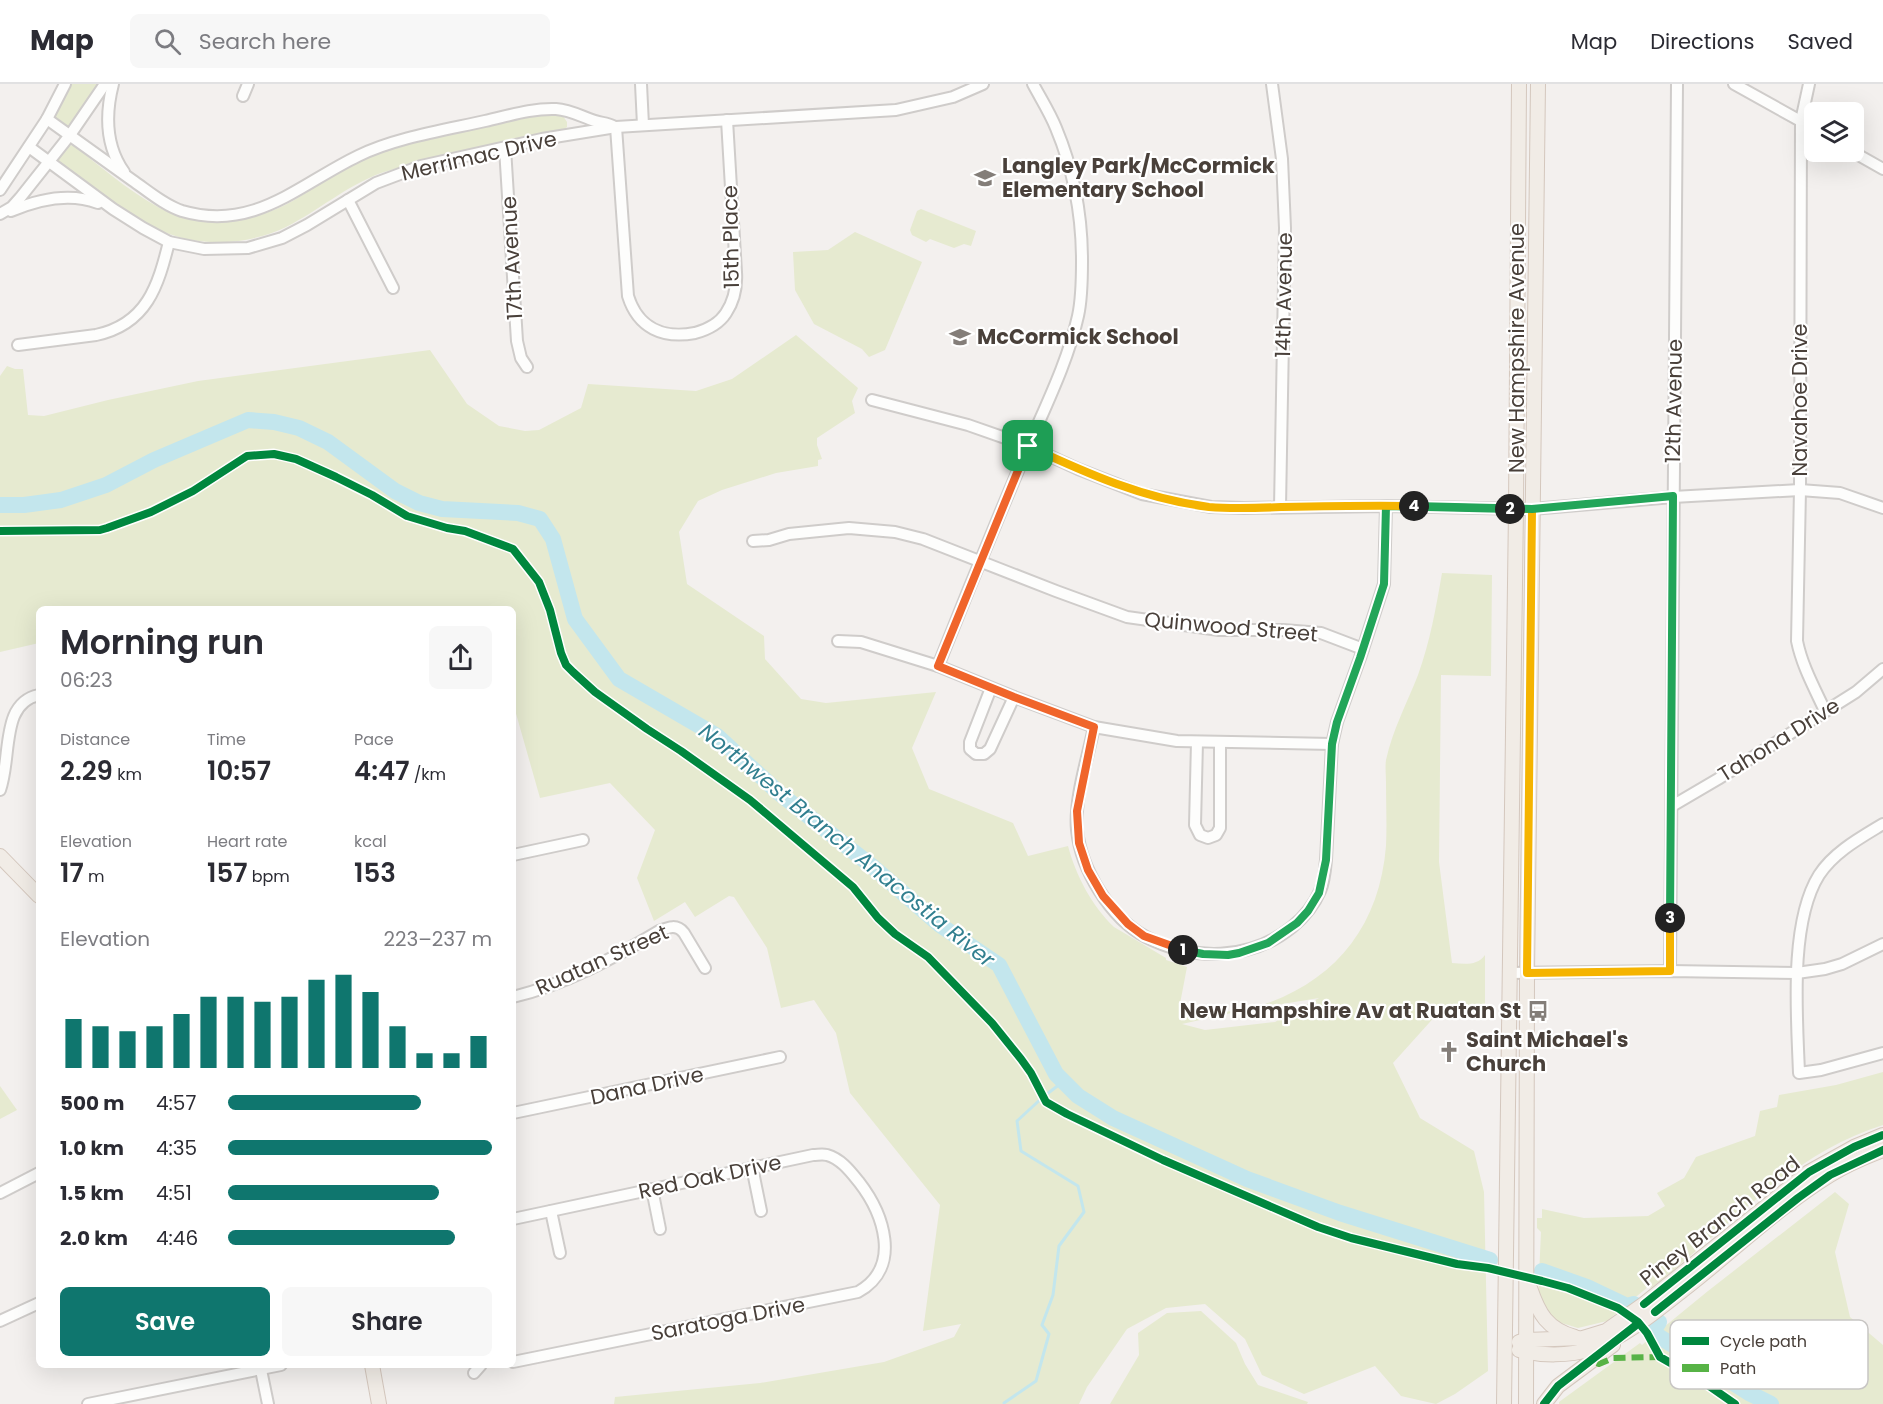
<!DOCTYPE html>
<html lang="en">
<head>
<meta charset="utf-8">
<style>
	body { margin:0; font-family:Poppins,sans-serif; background:#f7f7f7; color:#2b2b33; height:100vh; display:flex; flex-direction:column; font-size:22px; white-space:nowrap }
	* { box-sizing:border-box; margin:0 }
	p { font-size:20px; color:#7c7c81 }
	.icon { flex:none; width:33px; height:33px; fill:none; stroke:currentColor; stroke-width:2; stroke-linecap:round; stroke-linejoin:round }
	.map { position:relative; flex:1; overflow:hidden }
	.drawer { position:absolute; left:36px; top:522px; width:480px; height:762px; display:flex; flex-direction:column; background:#fff; border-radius:9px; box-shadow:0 6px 24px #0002 }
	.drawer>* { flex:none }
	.controls { position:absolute; left:1804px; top:18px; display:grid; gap:12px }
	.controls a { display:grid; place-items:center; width:60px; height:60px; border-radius:9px; background:#fff; box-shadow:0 6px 24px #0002; font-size:30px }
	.pin { position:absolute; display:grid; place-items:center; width:51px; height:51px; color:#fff; margin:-26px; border-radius:12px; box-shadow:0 3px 9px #0006 }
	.km { position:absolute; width:30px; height:30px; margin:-15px; border-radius:50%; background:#222; color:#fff; font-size:16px; line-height:30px; text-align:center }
	.round { display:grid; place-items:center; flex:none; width:63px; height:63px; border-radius:9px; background:#f7f7f7 }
	.summary { display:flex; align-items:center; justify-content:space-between; height:102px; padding:0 24px }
	h1 { font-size:33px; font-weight:600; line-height:45px }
	.stats { display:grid; grid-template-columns:repeat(3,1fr); gap:9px; height:102px; padding:6px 24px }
	.stats div { display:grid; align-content:center }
	.stats b { font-size:26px; font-weight:600 }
	.stats small { font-size:16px; font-weight:400 }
	.stats p { font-size:16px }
	.chart { height:168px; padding:12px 24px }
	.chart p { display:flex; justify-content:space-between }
	.chart svg { width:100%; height:108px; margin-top:6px; stroke:#0f766e; stroke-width:6 }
	.cta { display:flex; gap:12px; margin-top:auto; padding:12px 24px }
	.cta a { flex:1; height:69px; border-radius:9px; background:#0f766e; color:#fff; font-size:24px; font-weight:600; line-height:69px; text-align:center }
	.cta a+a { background:#f7f7f7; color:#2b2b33 }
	ul { padding:0 24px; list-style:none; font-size:20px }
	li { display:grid; grid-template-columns:96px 72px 1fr; align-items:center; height:45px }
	li i { height:15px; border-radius:8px; background:#0f766e }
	header { display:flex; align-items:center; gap:36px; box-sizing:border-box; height:84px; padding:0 30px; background:#fff; border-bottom:2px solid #e1e1e2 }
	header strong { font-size:28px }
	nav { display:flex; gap:33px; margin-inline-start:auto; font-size:21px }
	.search { width:420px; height:54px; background:#f7f7f7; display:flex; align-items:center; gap:15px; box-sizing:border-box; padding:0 21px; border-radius:9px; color:#7c7c81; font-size:22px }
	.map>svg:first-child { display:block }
	.green { fill:#e6ead0 }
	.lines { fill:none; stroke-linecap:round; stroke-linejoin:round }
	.stream { stroke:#c3e6ed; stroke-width:3 }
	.river { stroke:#c3e6ed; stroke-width:16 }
	.minor-casing { stroke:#cfccca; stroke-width:14 }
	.major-casing { stroke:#d4c7bd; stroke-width:16 }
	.minor { stroke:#fdfdfc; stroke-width:10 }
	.major { stroke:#f1ece6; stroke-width:14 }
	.quiet { stroke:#57b346; stroke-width:6; stroke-dasharray:12 6; stroke-linecap:butt }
	.cycleway-casing { stroke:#fff; stroke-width:11 }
	.cycleway { stroke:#00873e; stroke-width:8 }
	.split-1-casing { stroke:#fff; stroke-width:12 }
	.split-2-casing { stroke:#fff; stroke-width:12 }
	.split-3-casing { stroke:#fff; stroke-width:12 }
	.split-4-casing { stroke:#fff; stroke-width:12 }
	.split-5-casing { stroke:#fff; stroke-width:12 }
	.split-1 { stroke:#f0652b; stroke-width:8 }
	.split-2 { stroke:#22a559; stroke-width:8 }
	.split-3 { stroke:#f5b400; stroke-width:8 }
	.split-4 { stroke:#22a559; stroke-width:8 }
	.split-5 { stroke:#f5b400; stroke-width:8 }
	.labels { text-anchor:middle; stroke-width:4.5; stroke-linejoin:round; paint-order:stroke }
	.street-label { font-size:21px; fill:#49403a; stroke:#fff }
	.poi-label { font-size:21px; font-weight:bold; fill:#49403a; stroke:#fff; text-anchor:start }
	.water-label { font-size:22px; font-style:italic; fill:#317f8f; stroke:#fff }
	.key { fill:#fff; stroke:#c8c6c4; stroke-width:1.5 }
	.key-label { font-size:16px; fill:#49403a }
</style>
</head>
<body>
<header>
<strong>Map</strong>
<div class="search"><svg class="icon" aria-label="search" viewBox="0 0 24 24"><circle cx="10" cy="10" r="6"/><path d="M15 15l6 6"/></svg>Search here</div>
<nav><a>Map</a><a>Directions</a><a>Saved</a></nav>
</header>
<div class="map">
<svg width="1883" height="1320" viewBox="0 0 1883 1320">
	<rect width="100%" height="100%" fill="#f3f0ee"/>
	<g class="green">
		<polygon points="68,0 98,0 71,42 65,44 56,38 53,32"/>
		<path d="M553 29 563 32 567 38V43L562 47C521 56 479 65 438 75 419 79 399 83 381 89 346 102 318 127 286 143 248 161 201 164 162 147 125 131 92 103 59 80L57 76 67 62 73 61C100 82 127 106 158 123 196 144 246 140 285 121 309 109 330 90 355 78 385 64 418 57 450 49 484 41 518 31 553 29Z"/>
		<polygon points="921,125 976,147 971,162 964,160 954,164 930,155 926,158 912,151 910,146 917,127"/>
		<polygon points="855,148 922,178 885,266 869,273 862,265 814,240 795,206 793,168 828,166"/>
		<path d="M796 251 858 304 852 317 855 329 817 354V361L822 375 818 376V382L776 389 722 406 698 417 679 448 687 500 764 552 765 575 801 615 826 619 936 608 912 664 929 705 1013 739 1028 772 1068 762C1076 792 1092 822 1114 843L1166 874V876L1187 883 1179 925 1209 928 1240 927 1182 940 1205 946 1275 938 1319 914 1246 926C1329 904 1379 848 1386 762 1387 741 1386 720 1386 698 1386 691 1385 683 1386 676 1393 645 1407 619 1418 591 1430 558 1436 524 1442 489L1492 491 1491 592 1441 591 1439 778 1452 879C1465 880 1477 882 1485 871V929H1438L1393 979 1420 1034 1474 1067 1484 1108 1488 1287 1455 1310 1436 1320 1401 1312 1375 1282 1304 1310 1262 1291 1245 1255 1205 1220 1166 1224 1127 1245 1087 1303 1079 1320H614L615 1313 760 1299 884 1278 954 1253 961 1240 923 1247 940 1121 850 1009 836 949 814 916 781 924 767 864 734 813 729 812 695 833 685 818 654 837 637 794 655 746 610 699 540 714 513 619V525H452L446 522 416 525H39V559L0 568V292L7 282 15 285H23L28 331 44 332 108 316 198 297 430 266 467 320 499 342 525 347 539 346 581 324 588 300 696 307 732 295Z"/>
		<path d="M1883 988V1041C1790 1070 1726 1147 1651 1204L1649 1202 1607 1237 1578 1244 1555 1237 1538 1214 1541 1148 1537 1144V1134H1542V1125L1584 1134 1648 1132 1665 1122 1657 1109 1684 1094 1696 1073 1755 1052 1760 1027 1777 1023 1779 1011 1836 1001Z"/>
		<polygon points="0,1002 17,1026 0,1035"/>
		<polygon points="1835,1108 1849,1120 1835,1168 1850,1233 1883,1261 1883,1320 1559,1320 1559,1318 1640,1259 1642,1261 1708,1207"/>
		<polygon points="1201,1227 1236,1259 1245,1280 1258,1301 1308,1318 1307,1320 1110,1320 1139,1271 1138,1249 1167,1229"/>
	</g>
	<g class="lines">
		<polyline class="stream" points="1004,1319 1036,1297 1049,1250 1042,1241 1053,1211 1059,1162 1084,1128 1078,1102 1021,1067 1017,1037 1043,1013 1064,997"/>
		<g class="river">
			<polyline points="0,421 24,421 61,416 106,401 154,376 248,336 274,338 299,344 328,358 395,407 419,419 442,425 518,429 540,435 553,455 575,535 619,595 717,652 779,709 873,783 940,841 999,881 1056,990 1078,1012 1113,1034 1247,1095 1340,1129 1490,1176"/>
			<polyline points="1542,1187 1587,1203 1627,1222 1634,1220 1659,1238 1653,1248 1655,1250 1749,1309 1771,1320"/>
		</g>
		<defs>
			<g id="minor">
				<path d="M113 0C105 31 105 61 124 88"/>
				<polyline points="641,0 643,41"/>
				<polyline points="1272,0 1282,75 1285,144 1280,423"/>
				<polyline points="1734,0 1815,45"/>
				<path d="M1809 0 1801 37 1800 406 1797 557C1802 582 1815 605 1825 627"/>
				<polyline points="243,12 248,0"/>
				<path d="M47 35C76 56 104 76 132 96 148 107 164 121 182 127 254 148 298 101 358 72 394 54 445 46 485 37 508 32 532 24 556 25 571 26 582 33 595 37 601 39 607 39 613 42"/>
				<path d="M616 43 628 212C638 244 663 255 695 249 706 246 719 240 726 229 734 217 737 203 736 188L727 36"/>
				<polyline points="29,63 113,125 143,144 169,158 204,165 248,164 282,154 307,141 376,99 421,82 542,55 616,43 896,26 953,13 983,0"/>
				<polyline points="505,64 517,257 521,274 527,283"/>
				<polyline points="1853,68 1883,85"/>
				<polyline points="0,106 47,35 65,0"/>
				<polyline points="348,116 393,204"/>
				<path d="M11 127C39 115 69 108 98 119"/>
				<polyline points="0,130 12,123 20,114 70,51 105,0"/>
				<path d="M18 261 96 251C147 240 158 202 169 158"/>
				<polyline points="872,316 968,341 1028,362 1078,385 1142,410 1211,423 1244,424 1386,422 1532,425 1673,413 1800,406 1840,409 1883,424"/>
				<polyline points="753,457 769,456 789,450 849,444 895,448 923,455 1056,507 1127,533 1219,546 1283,546 1321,549 1363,565"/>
				<polyline points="838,557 861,558 938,582 1014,613 1094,643 1177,657 1332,660"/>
				<path d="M938 582C967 509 997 436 1028 363 1046 321 1068 277 1078 232 1082 214 1082 195 1082 177 1082 131 1074 87 1056 44 1050 29 1041 15 1033 0"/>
				<polyline points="991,604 970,658 970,665 976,670 984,670 990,665 1014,613"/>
				<path d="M1094 643C1088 673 1074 716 1077 746 1081 785 1110 834 1146 853 1193 877 1250 877 1292 843 1303 834 1314 821 1320 807 1324 798 1325 787 1326 776L1332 660 1337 638 1360 574 1384 500 1386 422"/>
				<polyline points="1197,658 1195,741 1200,751 1208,754 1216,751 1220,744 1220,658"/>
				<path d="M0 706C12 672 0 619 39 611"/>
				<polyline points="1672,722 1718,695 1856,608 1883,585"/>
				<path d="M1883 740C1860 754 1834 768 1819 791 1789 839 1797 933 1799 989L1821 986 1883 969"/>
				<polyline points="513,771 583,756"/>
				<polyline points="1670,887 1677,0"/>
				<polyline points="1509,889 1670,887 1797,889 1825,885 1842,880 1883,860"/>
				<path d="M513 913C566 900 612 875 659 847 669 843 677 840 684 849L705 884"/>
				<polyline points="513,1029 780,973"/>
				<polyline points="752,1083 761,1127"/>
				<polyline points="652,1105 660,1145"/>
				<polyline points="0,1109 39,1089"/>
				<polyline points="551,1127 560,1169"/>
				<path d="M513 1135 813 1071C818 1071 822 1070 827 1071 841 1075 850 1087 859 1098 883 1129 903 1183 858 1208L513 1278"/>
				<polyline points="0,1237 39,1219"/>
				<polyline points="260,1281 268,1320"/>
				<polyline points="474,1289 481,1281"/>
				<polyline points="88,1320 281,1281"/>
			</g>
			<g id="major">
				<polyline points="0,772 39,812"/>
				<path d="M1530 1204C1539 1230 1547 1245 1575 1253"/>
				<polyline points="1519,1258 1526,1256 1583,1254 1606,1247 1644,1220 1809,1088 1854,1063 1883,1051"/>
				<path d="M1519 1266C1541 1272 1569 1272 1591 1265 1625 1253 1654 1229 1683 1206 1731 1169 1778 1123 1830 1091 1846 1081 1865 1073 1883 1066"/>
				<polyline points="372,1281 379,1320"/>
				<polyline points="1504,1320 1516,425 1519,0"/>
				<polyline points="1526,1320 1527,889 1538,0"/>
				<polyline points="1544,1320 1558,1302 1613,1261"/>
			</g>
		</defs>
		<use href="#minor" class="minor-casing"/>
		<use href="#major" class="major-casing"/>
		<use href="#minor" class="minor"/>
		<use href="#major" class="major"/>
		<polyline class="quiet" points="1597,1279 1599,1280 1613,1274 1660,1273"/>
		<defs>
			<g id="cycleway">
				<polyline points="0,447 100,446 107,444 151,428 193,407 247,372 274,370 296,375 336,393 372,411 407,432 447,444 465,447 513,465 539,498 550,526 561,569 566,581 573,588 595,608 647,645 681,667 750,716 853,803 878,834 895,850 928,873 992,939 1021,975 1031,989 1046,1018 1067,1030 1163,1076 1318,1143 1351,1154 1457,1180 1488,1184 1542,1197 1568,1204 1618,1224 1638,1238 1647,1249 1660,1273 1702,1297 1735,1320"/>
				<polyline points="1644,1220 1809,1088 1854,1063 1883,1051"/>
				<polyline points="1655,1228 1798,1114 1830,1091 1883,1066"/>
				<polyline points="1544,1320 1558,1302 1635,1242"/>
			</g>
		</defs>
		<use href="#cycleway" class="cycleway-casing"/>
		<use href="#cycleway" class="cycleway"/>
	</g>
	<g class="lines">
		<defs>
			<polyline id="split-1" points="1028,362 938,582 1014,613 1094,643 1077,727 1079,759 1088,786 1103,812 1128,840 1144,852 1183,866"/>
			<polyline id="split-2" points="1183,866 1203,870 1228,871 1239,869 1268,859 1297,839 1308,827 1319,809 1326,776 1332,660 1337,638 1360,574 1384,500 1386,422 1510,425"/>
			<polyline id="split-3" points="1510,425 1532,425 1527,889 1670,887 1670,834"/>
			<polyline id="split-4" points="1414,422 1532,425 1673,412 1670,834"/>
			<path id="split-5" d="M1028 362C1086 389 1144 415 1209 423 1233 425 1257 424 1282 423 1326 422 1370 421 1414 422"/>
		</defs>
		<use href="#split-1" class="split-1-casing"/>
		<use href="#split-2" class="split-2-casing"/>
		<use href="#split-3" class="split-3-casing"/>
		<use href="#split-4" class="split-4-casing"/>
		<use href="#split-5" class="split-5-casing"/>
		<use href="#split-1" class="split-1"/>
		<use href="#split-2" class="split-2"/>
		<use href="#split-3" class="split-3"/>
		<use href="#split-4" class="split-4"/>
		<use href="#split-5" class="split-5"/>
	</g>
	<defs>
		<symbol id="school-bare" viewBox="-9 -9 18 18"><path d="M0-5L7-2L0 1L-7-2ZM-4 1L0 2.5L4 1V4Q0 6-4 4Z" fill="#847e79" stroke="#fff" stroke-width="2.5" paint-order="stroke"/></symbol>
		<symbol id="bus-bare" viewBox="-9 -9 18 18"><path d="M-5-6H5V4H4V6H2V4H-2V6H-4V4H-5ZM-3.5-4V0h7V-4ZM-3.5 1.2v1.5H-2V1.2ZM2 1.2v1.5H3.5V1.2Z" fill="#847e79" stroke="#fff" stroke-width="2.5" paint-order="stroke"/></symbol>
		<symbol id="church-bare" viewBox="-9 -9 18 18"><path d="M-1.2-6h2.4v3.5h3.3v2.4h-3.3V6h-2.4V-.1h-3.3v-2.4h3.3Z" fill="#847e79" stroke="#fff" stroke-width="2.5" paint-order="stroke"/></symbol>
	</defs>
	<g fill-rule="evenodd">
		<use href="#school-bare" x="970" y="79" width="30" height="30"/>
		<use href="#school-bare" x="945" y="238" width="30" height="30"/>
		<use href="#bus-bare" x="1523" y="912" width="30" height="30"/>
		<use href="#church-bare" x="1434" y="953" width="30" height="30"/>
	</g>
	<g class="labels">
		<g class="street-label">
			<text transform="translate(479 72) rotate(-13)" y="7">Merrimac Drive</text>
			<text transform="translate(731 153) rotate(-91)" y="7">15th Place</text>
			<text transform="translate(512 174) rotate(-93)" y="7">17th Avenue</text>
			<text transform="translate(1284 211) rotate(-89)" y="7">14th Avenue</text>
			<text transform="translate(1517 264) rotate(-90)" y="7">New Hampshire Avenue</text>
			<text transform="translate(1800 316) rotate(-90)" y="7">Navahoe Drive</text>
			<text transform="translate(1674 317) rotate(-89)" y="7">12th Avenue</text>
			<text transform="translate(1231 543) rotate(5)" y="7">Quinwood Street</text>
			<text transform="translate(1779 656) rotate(-32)" y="7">Tahona Drive</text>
			<text transform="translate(602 876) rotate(-24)" y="7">Ruatan Street</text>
			<text transform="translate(647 1002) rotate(-12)" y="7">Dana Drive</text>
			<text transform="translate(710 1093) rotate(-12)" y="7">Red Oak Drive</text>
			<text transform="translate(1720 1137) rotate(-38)" y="7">Piney Branch Road</text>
			<text transform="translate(728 1235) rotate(-11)" y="7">Saratoga Drive</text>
		</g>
		<g class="poi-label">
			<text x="1002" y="89">Langley Park/McCormick<tspan x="1002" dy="24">Elementary School</tspan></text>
			<text x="977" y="260">McCormick School</text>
			<text x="1521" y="934" text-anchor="end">New Hampshire Av at Ruatan St</text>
			<text x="1466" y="963">Saint Michael's<tspan x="1466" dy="24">Church</tspan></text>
		</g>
		<g class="water-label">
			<text transform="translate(847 761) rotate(39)" y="8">Northwest Branch Anacostia River</text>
		</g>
	</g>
	<rect x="1670" y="1236" width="198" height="69" rx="9" class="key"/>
	<rect x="1682" y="1253" width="27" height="8" fill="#00873e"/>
	<rect x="1682" y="1280" width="27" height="8" fill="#57b346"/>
	<g class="key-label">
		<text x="1720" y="1263">Cycle path</text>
		<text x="1720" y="1290">Path</text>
	</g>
</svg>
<div class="controls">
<a><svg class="icon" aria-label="layers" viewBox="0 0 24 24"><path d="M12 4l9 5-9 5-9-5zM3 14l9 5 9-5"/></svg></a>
</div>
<div class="pin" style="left:1028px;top:362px;background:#1e9e55"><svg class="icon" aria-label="arrive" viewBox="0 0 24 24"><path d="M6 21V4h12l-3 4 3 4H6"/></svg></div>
<b class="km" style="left:1183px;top:866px">1</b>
<b class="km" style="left:1510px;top:425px">2</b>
<b class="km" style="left:1670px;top:834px">3</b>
<b class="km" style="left:1414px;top:422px">4</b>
<section class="drawer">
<div class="summary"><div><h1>Morning run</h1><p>06:23</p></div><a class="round"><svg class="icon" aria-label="share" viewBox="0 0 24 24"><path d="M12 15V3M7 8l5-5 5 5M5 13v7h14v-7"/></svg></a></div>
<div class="stats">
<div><p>Distance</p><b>2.29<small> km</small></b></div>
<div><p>Time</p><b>10:57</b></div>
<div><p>Pace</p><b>4:47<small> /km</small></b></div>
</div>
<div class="stats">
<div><p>Elevation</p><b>17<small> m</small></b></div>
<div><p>Heart rate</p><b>157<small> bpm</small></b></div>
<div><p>kcal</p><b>153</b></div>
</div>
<div class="chart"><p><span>Elevation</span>223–237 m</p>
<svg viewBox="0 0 160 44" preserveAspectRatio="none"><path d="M5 44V24M15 44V27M25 44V29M35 44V27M45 44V22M55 44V15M65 44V15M75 44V17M85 44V15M95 44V8M105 44V6M115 44V13M125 44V27M135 44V38M145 44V38M155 44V31"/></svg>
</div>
<ul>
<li><b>500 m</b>4:57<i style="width:73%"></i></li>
<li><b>1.0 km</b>4:35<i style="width:100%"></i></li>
<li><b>1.5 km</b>4:51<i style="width:80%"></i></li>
<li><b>2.0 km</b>4:46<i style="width:86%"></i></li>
</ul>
<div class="cta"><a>Save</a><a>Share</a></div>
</section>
</div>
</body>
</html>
